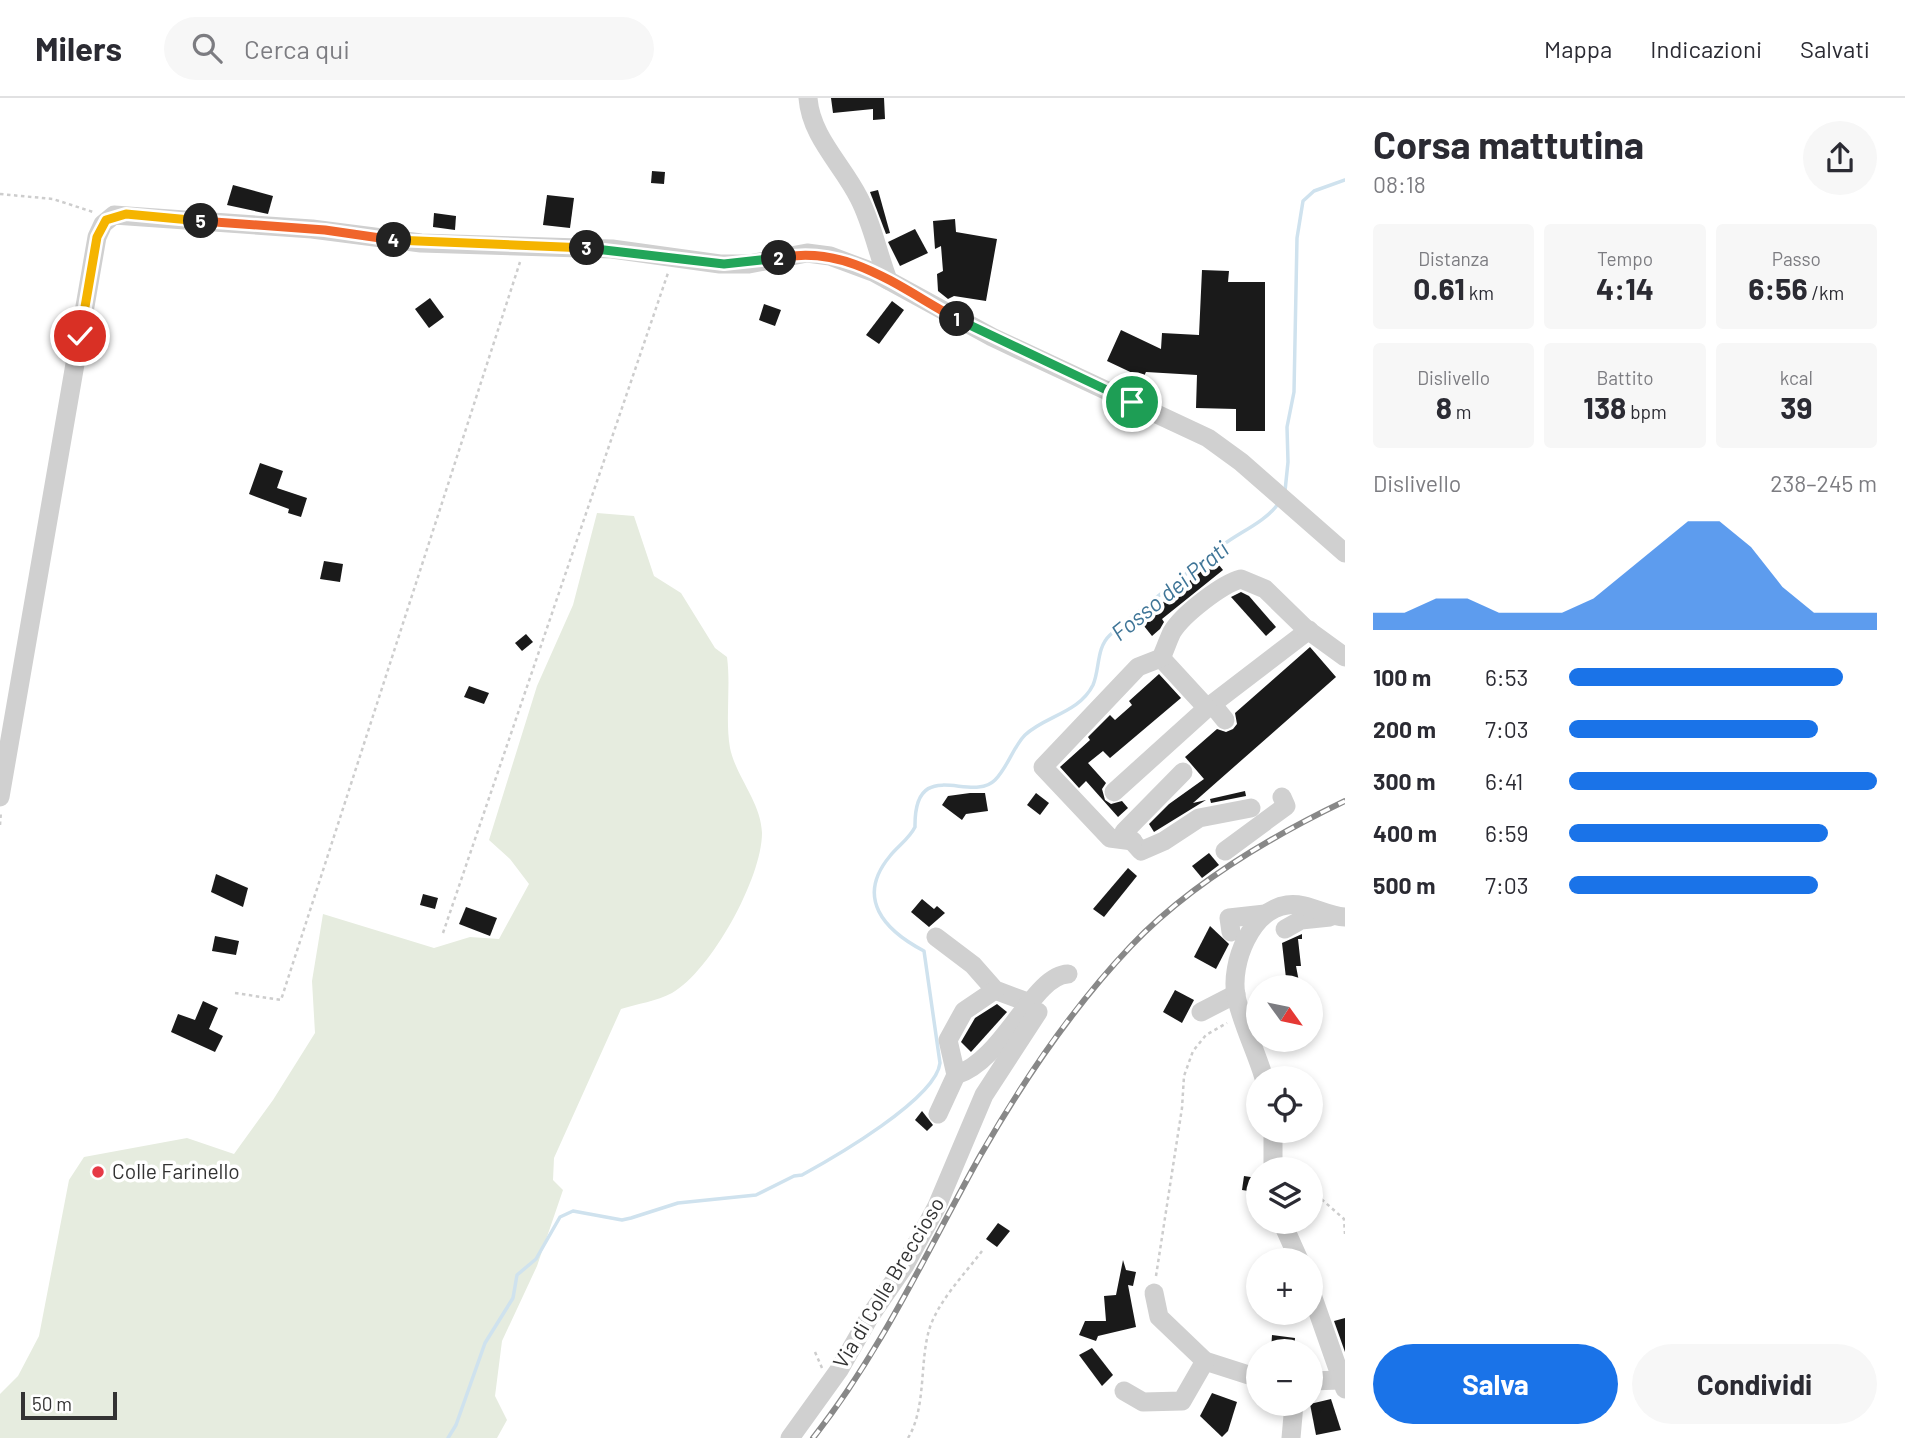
<!DOCTYPE html>
<html lang="it">
<head>
<meta charset="utf-8">
<style>
	body { margin:0; font-family:Barlow,sans-serif; background:#f7f7f7; color:#2b2b33; height:100vh; display:flex; flex-direction:column; font-size:26px; white-space:nowrap }
	* { box-sizing:border-box; margin:0 }
	p { font-size:23px; color:#7c7c81 }
	.icon { flex:none; width:38px; height:38px; fill:none; stroke:currentColor; stroke-width:2; stroke-linecap:round; stroke-linejoin:round }
	.map { position:relative; flex:1; overflow:hidden }
	.sheet { display:flex; flex-direction:column; background:#fff; width:560px }
	.sheet>* { flex:none }
	.needle { width:46px; rotate:123deg }
	.fabs { position:absolute; left:1246px; top:877px; display:grid; gap:14px }
	.fabs a { display:grid; place-items:center; width:77px; height:77px; border-radius:50%; background:#fff; box-shadow:0 4px 10px #0003; font-size:35px }
	.scale { position:absolute; left:21px; bottom:18px; width:96px; box-sizing:border-box; padding-left:7px; border:4px solid #333; border-top:0; font-size:19px; line-height:24px; white-space:nowrap; color:#333; -webkit-text-stroke:5px #fff; paint-order:stroke }
	.pin { position:absolute; display:grid; place-items:center; width:60px; height:60px; color:#fff; margin:-30px; border:4px solid #fff; border-radius:50%; box-shadow:0 2px 7px #0007 }
	.km { position:absolute; width:35px; height:35px; margin:-18px; border-radius:50%; background:#222; color:#fff; font-size:19px; line-height:35px; text-align:center }
	.round { display:grid; place-items:center; flex:none; width:74px; height:74px; border-radius:37px; background:#f7f7f7 }
	.summary { display:flex; align-items:center; justify-content:space-between; height:119px; padding:0 28px }
	h1 { font-size:38px; font-weight:700; line-height:52px }
	.stats { display:grid; grid-template-columns:repeat(3,1fr); gap:10px; height:119px; padding:7px 28px }
	.stats div { display:grid; align-content:center; border-radius:7px; background:#f7f7f7; text-align:center }
	.stats b { font-size:30px; font-weight:700 }
	.stats small { font-size:19px; font-weight:400 }
	.stats p { font-size:19px }
	.chart { height:196px; padding:14px 28px }
	.chart p { display:flex; justify-content:space-between }
	.chart svg { width:100%; height:126px; margin-top:7px; fill:#1a73e8; opacity:.7 }
	.cta { display:flex; gap:14px; margin-top:auto; padding:14px 28px }
	.cta a { flex:1; height:80px; border-radius:42px; background:#1a73e8; color:#fff; font-size:28px; font-weight:700; line-height:80px; text-align:center }
	.cta a+a { background:#f7f7f7; color:#2b2b33 }
	ul { padding:0 28px; list-style:none; font-size:23px }
	li { display:grid; grid-template-columns:112px 84px 1fr; align-items:center; height:52px }
	li i { height:18px; border-radius:9px; background:#1a73e8 }
	header { display:flex; align-items:center; gap:42px; box-sizing:border-box; height:98px; padding:0 35px; background:#fff; border-bottom:2px solid #e1e1e2 }
	header strong { font-size:33px }
	nav { display:flex; gap:38px; margin-inline-start:auto; font-size:24px }
	.search { width:490px; height:63px; background:#f7f7f7; display:flex; align-items:center; gap:18px; box-sizing:border-box; padding:0 24px; border-radius:38px; color:#7c7c81; font-size:26px }
	main { display:flex; flex:1; min-height:0 }
	.map>svg:first-child { display:block }
	.green { fill:#e6ecdf }
	.lines { fill:none; stroke-linecap:round; stroke-linejoin:round }
	.stream { stroke:#cfe2ee; stroke-width:3.5 }
	.building { fill:#1a1a1a }
	.path { stroke:#cdcdcd; stroke-width:2.5; stroke-dasharray:3.5 3.5; stroke-linecap:butt }
	.minor { stroke:#d0d0d0; stroke-width:19 }
	.rail-casing { stroke:#888; stroke-width:6 }
	.rail { stroke:#fff; stroke-width:3.5; stroke-dasharray:10; stroke-linecap:butt }
	.split-1-casing { stroke:#fff; stroke-width:14 }
	.split-2-casing { stroke:#fff; stroke-width:14 }
	.split-3-casing { stroke:#fff; stroke-width:14 }
	.split-4-casing { stroke:#fff; stroke-width:14 }
	.split-5-casing { stroke:#fff; stroke-width:14 }
	.split-6-casing { stroke:#fff; stroke-width:14 }
	.split-1 { stroke:#22a559; stroke-width:9 }
	.split-2 { stroke:#f0652b; stroke-width:9 }
	.split-3 { stroke:#22a559; stroke-width:9 }
	.split-4 { stroke:#f5b400; stroke-width:9 }
	.split-5 { stroke:#f0652b; stroke-width:9 }
	.split-6 { stroke:#f5b400; stroke-width:9 }
	.poi-dot { fill:#e63946; stroke:#fff; stroke-width:2.5 }
	.labels { text-anchor:middle; stroke-width:7; stroke-linejoin:round; paint-order:stroke }
	.poi-label { font-size:21px; fill:#333; stroke:#fff; text-anchor:start }
	.street-label { font-size:21px; fill:#333; stroke:#fff }
	.water-label { font-size:23px; font-style:italic; fill:#3f7597; stroke:#fff }
</style>
</head>
<body>
<header>
<strong>Milers</strong>
<div class="search"><svg class="icon" aria-label="search" viewBox="0 0 24 24"><circle cx="10" cy="10" r="6"/><path d="M15 15l6 6"/></svg>Cerca qui</div>
<nav><a>Mappa</a><a>Indicazioni</a><a>Salvati</a></nav>
</header>
<main>
<div class="map">
<svg width="1345" height="1340" viewBox="0 0 1345 1340">
	<rect width="100%" height="100%" fill="#fff"/>
	<path class="green" d="M597 415 634 418 654 478 681 495 715 550 727 559C731 589 725 621 730 650 736 679 761 704 762 735 762 780 711 873 672 895 657 903 637 906 621 911L554 1060 553 1082 563 1092 537 1168 502 1243 495 1298 507 1322 497 1340H0V1296L18 1278 39 1238 69 1082 84 1059 187 1040 234 1056 273 1002 315 935 312 883 323 816 434 850 470 839 499 841 529 786 510 761 489 742 537 588 573 507Z"/>
	<g class="lines">
		<g class="stream">
			<polyline points="1285,393 1288,364 1287,329 1294,294 1297,140 1303,103 1314,93 1345,82"/>
			<path d="M448 1340 456 1327 485 1245 513 1200 517 1177 536 1161 560 1119 573 1113 622 1122 631 1120 678 1105 756 1097 794 1078 802 1077C833 1060 936 1001 940 965L924 853C884 832 855 800 890 758 898 748 909 741 915 729 914 656 971 706 995 682 1008 669 1013 649 1025 637 1045 618 1079 615 1093 587 1100 571 1096 550 1110 537 1147 507 1185 476 1223 447 1240 434 1265 424 1278 406"/>
		</g>
	</g>
	<g class="building">
		<polygon points="831,0 884,0 885,21 873,22 873,11 833,15"/>
		<polygon points="652,73 665,74 664,86 651,85"/>
		<polygon points="233,87 273,98 268,116 227,107"/>
		<polygon points="878,92 890,135 886,136 870,94"/>
		<polygon points="547,97 574,100 570,130 543,127"/>
		<polygon points="434,115 456,118 455,132 433,129"/>
		<polygon points="955,121 956,134 997,141 986,203 954,198 948,201 938,193 937,176 943,173 941,148 935,151 933,123"/>
		<polygon points="915,131 928,155 900,168 888,144"/>
		<polygon points="1202,172 1229,173 1228,184 1265,184 1265,333 1236,333 1236,311 1196,310 1197,277 1146,274 1143,280 1107,263 1121,232 1161,251 1162,235 1199,237"/>
		<polygon points="430,200 444,219 429,230 415,211"/>
		<polygon points="892,203 904,212 879,246 866,237"/>
		<polygon points="764,206 781,212 775,228 759,222"/>
		<polygon points="260,365 283,373 277,390 307,400 301,419 288,415 289,411 249,396"/>
		<polygon points="1215,462 1223,472 1162,521 1164,524 1160,531 1152,538 1140,523"/>
		<polygon points="324,463 343,466 340,484 320,481"/>
		<polygon points="1241,494 1249,498 1276,529 1266,538 1231,499"/>
		<polygon points="526,536 533,544 522,553 515,545"/>
		<polygon points="1310,549 1336,579 1193,705 1206,702 1154,734 1149,726 1169,706 1204,681 1185,659 1217,631 1226,634 1233,631 1237,626 1235,615"/>
		<polygon points="1159,576 1181,600 1110,660 1103,653 1088,665 1106,685 1102,691 1105,702 1111,706 1122,703 1128,710 1118,719 1086,683 1079,690 1060,669 1090,642 1088,639 1110,617 1115,622 1132,607 1129,603"/>
		<polygon points="469,588 489,595 484,606 464,599"/>
		<polygon points="1245,693 1246,698 1211,705 1210,701"/>
		<polygon points="970,695 985,695 988,713 966,716 962,722 942,707 948,698"/>
		<polygon points="1036,695 1049,705 1040,717 1027,707"/>
		<polygon points="1209,755 1219,767 1202,780 1192,768"/>
		<polygon points="1128,770 1137,778 1104,819 1093,811"/>
		<polygon points="216,776 248,790 243,809 211,794"/>
		<polygon points="423,796 438,800 435,811 420,807"/>
		<polygon points="922,801 934,811 937,808 945,815 929,829 911,814"/>
		<polygon points="466,809 497,820 490,838 459,826"/>
		<polygon points="1210,828 1229,846 1216,871 1194,859"/>
		<polygon points="1302,836 1302,841 1298,841 1301,868 1296,868 1300,889 1287,889 1282,845"/>
		<polygon points="215,838 239,843 236,857 212,853"/>
		<polygon points="1175,892 1194,902 1182,925 1163,914"/>
		<polygon points="203,903 218,910 209,931 223,938 215,954 171,934 178,916 195,922"/>
		<polygon points="997,906 1007,914 971,954 961,944 975,920"/>
		<polygon points="922,1013 933,1027 927,1033 915,1022"/>
		<polygon points="1244,1078 1257,1080 1255,1094 1242,1092"/>
		<polygon points="998,1125 1010,1133 997,1149 986,1141"/>
		<polygon points="1123,1162 1126,1172 1136,1174 1133,1188 1128,1187 1136,1229 1098,1238 1096,1243 1079,1237 1085,1223 1106,1223 1104,1198 1116,1197"/>
		<polygon points="1345,1220 1345,1254 1334,1223"/>
		<polygon points="1272,1237 1295,1240 1294,1253 1271,1253"/>
		<polygon points="1092,1250 1113,1277 1102,1288 1079,1257"/>
		<polygon points="1212,1295 1237,1304 1228,1333 1222,1339 1200,1318"/>
		<polygon points="1331,1301 1341,1332 1316,1337 1310,1306"/>
	</g>
	<g class="lines">
		<g class="path">
			<polyline points="0,96 53,101 93,114"/>
			<polyline points="0,727 1,713"/>
			<polyline points="443,835 668,175"/>
			<polyline points="235,895 281,902 520,164"/>
			<polyline points="1311,1092 1344,1121 1345,1136"/>
			<polyline points="1156,1178 1182,1010 1184,978 1193,953 1206,937 1227,925"/>
			<polyline points="815,1254 822,1270"/>
			<path d="M908 1340C927 1309 919 1262 930 1229 940 1201 964 1177 982 1153"/>
		</g>
		<g class="minor">
			<path d="M808 0C811 39 842 66 859 100 872 125 878 156 888 182"/>
			<polyline points="1161,560 1207,610 1309,532"/>
			<polyline points="1212,606 1225,622"/>
			<polyline points="1183,674 1124,734 1141,753 1164,743 1199,720 1251,710"/>
			<polyline points="1114,694 1207,610"/>
			<polyline points="0,699 97,139 103,126 114,117 312,131 421,145 612,151 720,166 749,166 807,155 830,158 873,174 992,239 1208,340 1241,364 1345,455"/>
			<path d="M1133 743 1110 740 1043 669 1138 569 1161 560C1165 552 1168 542 1172 534 1183 516 1222 486 1241 481L1265 491 1305 530 1345 559"/>
			<polyline points="1225,753 1286,708 1282,699"/>
			<polyline points="1285,831 1301,822 1330,819"/>
			<polyline points="1231,834 1229,820 1265,816"/>
			<polyline points="936,839 973,867 995,892 1030,905"/>
			<path d="M995 892 964 913 948 942 956 977C1004 962 1033 877 1068 876"/>
			<polyline points="1201,914 1236,896"/>
			<path d="M1264 980C1256 953 1242 926 1236 898 1230 865 1251 812 1287 807 1307 804 1325 818 1345 819"/>
			<polyline points="938,1016 956,977"/>
			<polyline points="1273,1032 1273,1071"/>
			<polyline points="1282,1124 1299,1162"/>
			<polyline points="1311,1194 1345,1291"/>
			<polyline points="1154,1195 1159,1219 1205,1263 1258,1280"/>
			<polyline points="1311,1283 1340,1282"/>
			<polyline points="1124,1293 1143,1304 1182,1303 1205,1263"/>
			<polyline points="790,1340 839,1272 870,1218 905,1167 937,1108 984,997 1038,914"/>
			<polyline points="1291,1340 1294,1306"/>
		</g>
		<defs>
			<path id="rail" d="M813 1340C881 1254 927 1153 980 1058 1023 983 1071 911 1131 848 1189 787 1270 739 1345 703"/>
		</defs>
		<use href="#rail" class="rail-casing"/>
		<use href="#rail" class="rail"/>
	</g>
	<g class="lines">
		<defs>
			<polyline id="split-1" points="957,221 1132,304"/>
			<path id="split-2" d="M779 160C847 145 901 191 957 221"/>
			<polyline id="split-3" points="587,150 724,166 779,160"/>
			<polyline id="split-4" points="394,142 587,150"/>
			<polyline id="split-5" points="201,123 325,132 394,142"/>
			<polyline id="split-6" points="80,238 97,139 106,122 126,116 201,123"/>
		</defs>
		<use href="#split-1" class="split-1-casing"/>
		<use href="#split-2" class="split-2-casing"/>
		<use href="#split-3" class="split-3-casing"/>
		<use href="#split-4" class="split-4-casing"/>
		<use href="#split-5" class="split-5-casing"/>
		<use href="#split-6" class="split-6-casing"/>
		<use href="#split-1" class="split-1"/>
		<use href="#split-2" class="split-2"/>
		<use href="#split-3" class="split-3"/>
		<use href="#split-4" class="split-4"/>
		<use href="#split-5" class="split-5"/>
		<use href="#split-6" class="split-6"/>
	</g>
	<circle class="poi-dot" cx="98" cy="1074" r="7"/>
	<g class="labels">
		<g class="poi-label">
			<text x="112" y="1081">Colle Farinello</text>
		</g>
		<g class="street-label">
			<text transform="translate(889 1185) rotate(-59)" y="7">Via di Colle Breccioso</text>
		</g>
		<g class="water-label">
			<text transform="translate(1170 493) rotate(-39)" y="8">Fosso dei Prati</text>
		</g>
	</g>
</svg>
<div class="fabs">
<a><svg class="needle" viewBox="-14 -14 28 28"><path d="M0-13l5 13h-10z" fill="#e53935"/><path d="M0 13l5-13h-10z" fill="#7c7c81"/></svg></a>
<a><svg class="icon" aria-label="locate" viewBox="0 0 24 24"><circle cx="12" cy="12" r="6"/><path d="M12 2v4M12 18v4M2 12h4M18 12h4"/></svg></a>
<a><svg class="icon" aria-label="layers" viewBox="0 0 24 24"><path d="M12 4l9 5-9 5-9-5zM3 14l9 5 9-5"/></svg></a>
<a>+</a>
<a>−</a>
</div>
<div class="scale">50 m</div>
<div class="pin" style="left:1132px;top:304px;background:#1e9e55"><svg class="icon" aria-label="arrive" viewBox="0 0 24 24"><path d="M6 21V4h12l-3 4 3 4H6"/></svg></div>
<div class="pin" style="left:80px;top:238px;background:#d93025"><svg class="icon" aria-label="check" viewBox="0 0 24 24"><path d="M5 12l5 5 9-10"/></svg></div>
<b class="km" style="left:957px;top:221px">1</b>
<b class="km" style="left:779px;top:160px">2</b>
<b class="km" style="left:587px;top:150px">3</b>
<b class="km" style="left:394px;top:142px">4</b>
<b class="km" style="left:201px;top:123px">5</b>
</div>
<section class="sheet">
<div class="summary"><div><h1>Corsa mattutina</h1><p>08:18</p></div><a class="round"><svg class="icon" aria-label="share" viewBox="0 0 24 24"><path d="M12 15V3M7 8l5-5 5 5M5 13v7h14v-7"/></svg></a></div>
<div class="stats">
<div><p>Distanza</p><b>0.61<small> km</small></b></div>
<div><p>Tempo</p><b>4:14</b></div>
<div><p>Passo</p><b>6:56<small> /km</small></b></div>
</div>
<div class="stats">
<div><p>Dislivello</p><b>8<small> m</small></b></div>
<div><p>Battito</p><b>138<small> bpm</small></b></div>
<div><p>kcal</p><b>39</b></div>
</div>
<div class="chart"><p><span>Dislivello</span>238–245 m</p>
<svg viewBox="0 0 160 44" preserveAspectRatio="none"><path d="M0 44V38L10 38L20 33L30 33L40 38L50 38L60 38L70 33L80 24L90 15L100 6L110 6L120 15L130 29L140 38L150 38L160 38V44z"/></svg>
</div>
<ul>
<li><b>100 m</b>6:53<i style="width:89%"></i></li>
<li><b>200 m</b>7:03<i style="width:81%"></i></li>
<li><b>300 m</b>6:41<i style="width:100%"></i></li>
<li><b>400 m</b>6:59<i style="width:84%"></i></li>
<li><b>500 m</b>7:03<i style="width:81%"></i></li>
</ul>
<div class="cta"><a>Salva</a><a>Condividi</a></div>
</section>
</main>
</body>
</html>
